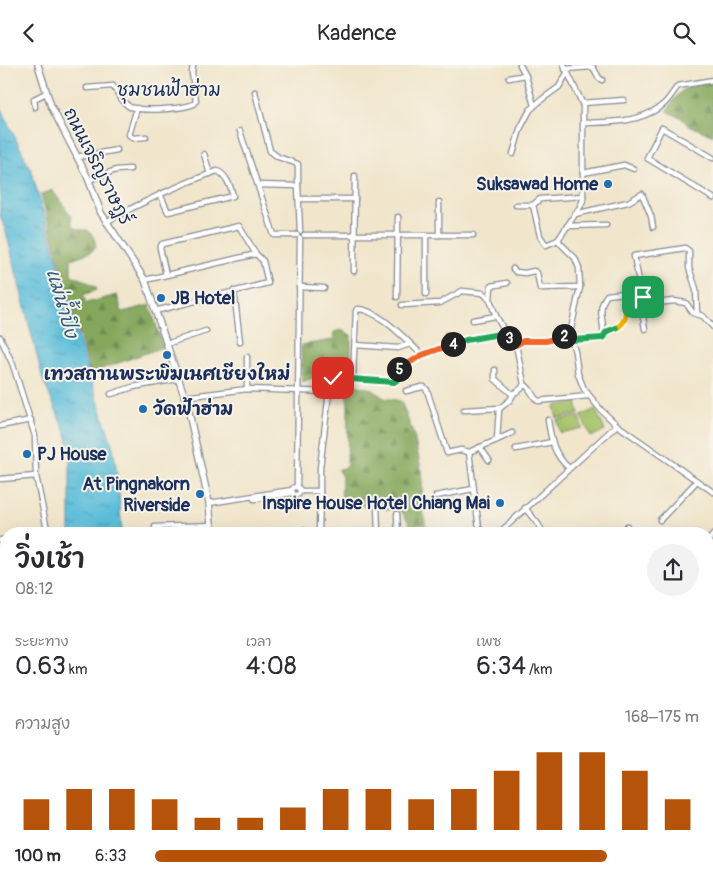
<!DOCTYPE html>
<html lang="th">
<head>
<meta charset="utf-8">
<style>
	body { margin:0; font-family:Pangolin,"Playpen Sans Thai",sans-serif; background:#f2f2f3; color:#2b2b33; height:100vh; display:flex; flex-direction:column; font-size:19px; white-space:nowrap }
	* { box-sizing:border-box; margin:0 }
	p { font-size:16px; color:#7c7c81 }
	.icon { flex:none; width:28px; height:28px; fill:none; stroke:currentColor; stroke-width:2; stroke-linecap:round; stroke-linejoin:round }
	.map { position:relative; flex:1; overflow:hidden }
	.sheet { position:absolute; left:0px; top:462px; width:714px; height:359px; display:flex; flex-direction:column; background:#fff; border-radius:20px 20px 0 0; box-shadow:0 5px 20px #0002 }
	.sheet>* { flex:none }
	.pin { position:absolute; display:grid; place-items:center; width:42px; height:42px; color:#fff; margin:-21px; border-radius:10px; box-shadow:0 2px 8px #0006 }
	.km { position:absolute; width:25px; height:25px; margin:-12px; border-radius:50%; background:#222; color:#fff; font-size:14px; line-height:25px; text-align:center }
	.round { display:grid; place-items:center; flex:none; width:52px; height:52px; border-radius:26px; background:#f2f2f3 }
	.summary { display:flex; align-items:center; justify-content:space-between; height:85px; padding:0 15px }
	h1 { font-size:28px; font-weight:600; line-height:38px }
	.metrics { display:grid; grid-template-columns:repeat(3,1fr); gap:8px; height:85px; padding:5px 15px }
	.metrics div { display:grid; align-content:center }
	.metrics b { font-size:25px; font-weight:600 }
	.metrics small { font-size:14px; font-weight:400 }
	.metrics p { font-size:14px }
	.chart { height:140px; padding:10px 15px }
	.chart p { display:flex; justify-content:space-between }
	.chart svg { width:100%; height:90px; margin-top:5px; stroke:#b45309; stroke-width:6 }
	ul { padding:0 15px; list-style:none; font-size:16px }
	li { display:grid; grid-template-columns:80px 60px 1fr; align-items:center; height:38px }
	li i { height:12px; border-radius:6px; background:#b45309 }
	header { display:flex; justify-content:space-between; align-items:center; height:65px; padding:0 15px; background:#fff; font-size:22px; font-weight:600 }
	.map>svg:first-child { display:block }
	.grass { fill:#a5c168; stroke:#607863 }
	.forest { fill:url(#forest-firs); stroke:#506b5d }
	.garden { fill:url(#garden-dots); stroke:#607863 }
	.water { fill:url(#water-ripples); stroke:#3c769c }
	.lines { fill:none; stroke-linecap:round; stroke-linejoin:round }
	.minor-casing { stroke:#868a95; stroke-width:7 }
	.major-casing { stroke:#868a95; stroke-width:8 }
	.minor { stroke:#fff; stroke-width:4.5 }
	.major { stroke:#fff; stroke-width:5.5 }
	.split-1-casing { stroke:#fff; stroke-width:10 }
	.split-2-casing { stroke:#fff; stroke-width:10 }
	.split-3-casing { stroke:#fff; stroke-width:10 }
	.split-4-casing { stroke:#fff; stroke-width:10 }
	.split-5-casing { stroke:#fff; stroke-width:10 }
	.split-6-casing { stroke:#fff; stroke-width:10 }
	.split-7-casing { stroke:#fff; stroke-width:10 }
	.split-1 { stroke:#f5b400; stroke-width:6 }
	.split-2 { stroke:#22a559; stroke-width:6 }
	.split-3 { stroke:#f0652b; stroke-width:6 }
	.split-4 { stroke:#22a559; stroke-width:6 }
	.split-5 { stroke:#f0652b; stroke-width:6 }
	.split-6 { stroke:#22a559; stroke-width:6 }
	.split-7 { stroke:#f5b400; stroke-width:6 }
	.poi-dot { fill:#1f6fb2; stroke:#f7f3e8; stroke-width:2 }
	.labels { text-anchor:middle; stroke-width:4; stroke-linejoin:round; paint-order:stroke }
	.street-label { font-size:18px; fill:#1b2f5e; stroke:#f7f3e8 }
	.poi-label { font-size:18px; font-weight:bold; fill:#1b2f5e; stroke:#f7f3e8; text-anchor:end }
	.neighbourhood-label { font-size:19px; fill:#1b2f5e; stroke:#f7f3e8 }
	.water-label { font-size:19px; font-style:italic; fill:#2e5a83; stroke:#f7f3e8 }
</style>
</head>
<body>
<header><svg class="icon" aria-label="back" viewBox="0 0 24 24"><path d="M15 5l-7 7 7 7"/></svg>Kadence<svg class="icon" aria-label="search" viewBox="0 0 24 24"><circle cx="10" cy="10" r="6"/><path d="M15 15l6 6"/></svg></header>
<div class="map">
<svg width="713" height="821" viewBox="0 0 713 821">
	<defs>
		<pattern id="forest-firs" width="22" height="20" patternUnits="userSpaceOnUse" patternTransform="scale(1.25)"><rect width="22" height="20" fill="#84a75c"/><path d="M5 1l3.5 6h-7zM16 11l3.5 6h-7z" fill="#6b884f"/></pattern>
		<pattern id="garden-dots" width="8" height="8" patternUnits="userSpaceOnUse" patternTransform="scale(1.25)"><rect width="8" height="8" fill="#a5c168"/><path d="M2 2h.1M6 6h.1" fill="none" stroke="#869d59" stroke-width="1.8" stroke-linecap="round"/></pattern>
		<pattern id="water-ripples" width="26" height="14" patternUnits="userSpaceOnUse" patternTransform="scale(1.25)"><rect width="26" height="14" fill="#5cbeda"/><path d="M2 4q2-2 4 0t4 0M15 11q2-2 4 0t4 0" fill="none" stroke="#4b9bb4"/></pattern>
	</defs>
	<rect width="100%" height="100%" fill="#f7f3e8"/>
	<filter id="ink" filterUnits="userSpaceOnUse"><feTurbulence type="fractalNoise" baseFrequency=".02" numOctaves="2"/><feDisplacementMap in="SourceGraphic" scale="10" xChannelSelector="R" yChannelSelector="G"/><feConvolveMatrix kernelMatrix="1 2 1 2 8 2 1 2 1" color-interpolation-filters="sRGB"/></filter>
	<filter id="wash" filterUnits="userSpaceOnUse"><feTurbulence type="fractalNoise" baseFrequency=".0096" numOctaves="4" result="noise"/><feDisplacementMap in="SourceGraphic" scale="20" xChannelSelector="R" yChannelSelector="G"/><feGaussianBlur stdDeviation="1.12" result="paint"/><feColorMatrix in="noise" values="0 0 0 0 0 0 0 0 0 0 0 0 0 0 0 0 0 1.4 0 .05"/><feComposite in="paint" operator="in"/></filter>
	<g filter="url(#wash)">
		<rect width="100%" height="100%" fill="#f1e6cc"/>
		<g class="grass">
			<polygon points="576,337 579,349 557,353 554,341"/>
			<polygon points="595,344 605,365 591,372 581,351"/>
			<polygon points="579,351 582,363 560,368 557,355"/>
			<polygon points="489,815 522,815 524,821 491,821"/>
		</g>
		<g class="forest">
			<path d="M713 17V71L687 59 680 52 668 47 667 45C683 21 685 21 713 17Z"/>
			<polygon points="52,125 71,150 72,161 80,165 88,165 94,173 96,181 91,187 71,194 71,210 84,215 96,222 97,225 83,230 86,238 117,230 122,247 150,240 163,282 90,308 41,130"/>
			<polygon points="341,265 351,270 351,293 340,302 302,317 301,280 333,275 334,267"/>
			<polygon points="346,320 355,320 372,324 384,333 401,336 414,371 422,408 423,448 428,469 407,469 410,459 401,446 341,438 342,412 338,405 347,401 348,343"/>
			<polygon points="708,724 713,726 713,775 709,776 708,779"/>
			<polygon points="636,815 691,815 678,821 635,821"/>
		</g>
		<polygon class="garden" points="325,815 358,815 351,821 326,821 322,818"/>
		<g class="water">
			<polygon points="0,42 31,105 60,204 83,290 113,382 118,416 122,469 70,469 70,388 66,368 43,315 6,167 0,150"/>
			<polygon points="6,795 6,815 33,815 27,821 0,821 0,801"/>
		</g>
	</g>
	<g filter="url(#ink)">
		<g class="lines">
			<defs>
				<g id="minor">
					<polyline points="520,0 526,11 534,41"/>
					<polyline points="564,0 583,40 583,135 580,142 558,175 561,179 575,193 579,203 580,222 570,269 575,287 578,309 584,324 601,345 617,360 713,427"/>
					<polyline points="565,4 593,2 599,13 602,15"/>
					<polyline points="509,13 525,10"/>
					<path d="M87 23 113 21C118 28 122 38 130 42 144 47 181 44 194 39L196 36 192 8 193 0"/>
					<polyline points="255,27 270,86 278,92 298,99 298,121"/>
					<polyline points="582,38 624,35"/>
					<polyline points="35,42 34,34 46,28"/>
					<polyline points="137,43 129,70 133,73 146,72"/>
					<path d="M583 58C609 57 638 58 660 42 668 37 672 28 678 21L713 15"/>
					<polyline points="240,66 274,170 297,170"/>
					<polyline points="204,89 210,109"/>
					<polyline points="513,89 520,64 530,45 541,35 559,22 567,8"/>
					<polyline points="77,92 117,85"/>
					<polyline points="713,93 662,63 647,93 713,133"/>
					<polyline points="583,108 624,100 634,104"/>
					<polyline points="89,115 116,105 130,104"/>
					<polyline points="258,120 298,121 300,166"/>
					<polyline points="299,134 355,134"/>
					<polyline points="439,137 439,170"/>
					<polyline points="516,140 533,140 540,171 546,180 558,175"/>
					<polyline points="533,140 540,134 583,131"/>
					<polyline points="575,149 628,137 642,129 651,151 653,162"/>
					<path d="M106 157C142 137 178 120 217 106 226 109 231 122 233 131L168 147 160 129"/>
					<polyline points="567,161 606,160"/>
					<polyline points="304,170 473,170"/>
					<polyline points="513,204 516,207 525,208 534,206 537,208 540,223 580,222"/>
					<polyline points="354,206 355,111"/>
					<polyline points="145,215 256,189"/>
					<polyline points="299,222 324,223"/>
					<polyline points="234,226 240,277"/>
					<polyline points="426,229 426,170"/>
					<polyline points="642,231 634,191 685,183 689,186 689,203 696,224 697,249"/>
					<polyline points="397,232 398,152"/>
					<polyline points="490,235 491,221 507,218"/>
					<polyline points="402,240 440,238 462,226 483,228 490,235 496,251 505,267 516,280"/>
					<polyline points="155,246 268,218 263,196 256,189 239,161 162,179 160,183 166,210"/>
					<polyline points="473,255 496,251"/>
					<polyline points="645,264 642,246 648,239"/>
					<polyline points="604,269 623,258 626,251 625,227"/>
					<polyline points="447,270 449,281"/>
					<polyline points="0,272 13,300 35,371 36,411 48,469"/>
					<path d="M572 275 603 273C606 258 595 246 607 230L632 227H638L648 239 674 236 686 238 693 248 703 251 713 262"/>
					<polyline points="166,279 206,266"/>
					<polyline points="355,280 398,283 410,279"/>
					<polyline points="247,292 247,324"/>
					<polyline points="495,305 495,314 513,330"/>
					<polyline points="333,313 393,317 397,315 397,305 422,290 456,278 505,267"/>
					<path d="M355 314 353 311 356 246 357 244C379 244 407 276 422 290"/>
					<path d="M524 319C533 325 531 331 538 336L588 331"/>
					<polyline points="406,326 422,322 424,322 427,325 447,388 461,385 469,387"/>
					<polyline points="111,329 133,322 178,314"/>
					<polyline points="184,332 247,324 329,327 320,403 320,426 300,426"/>
					<polyline points="464,345 500,343"/>
					<path d="M548 355C551 374 553 389 569 403"/>
					<polyline points="0,361 31,355"/>
					<polyline points="497,375 512,368"/>
					<polyline points="480,382 489,395"/>
					<polyline points="516,384 552,377"/>
					<polyline points="0,414 36,411"/>
					<circle cx="296" cy="426" r="4"/>
					<polyline points="297,422 300,173"/>
					<polyline points="436,431 473,424"/>
					<polyline points="254,434 292,428"/>
					<polyline points="209,438 292,425"/>
					<polyline points="377,439 378,469"/>
					<polyline points="525,443 538,459 544,469"/>
					<polyline points="397,449 398,469"/>
					<polyline points="660,455 697,416"/>
					<polyline points="627,461 630,469"/>
					<polyline points="155,462 212,460"/>
					<polyline points="319,466 320,426"/>
					<polyline points="270,469 303,465"/>
					<polyline points="486,469 479,463 469,387 497,375 499,344 510,335 514,328 521,324 524,319 516,280 523,276 546,276 570,269"/>
					<polyline points="498,469 617,360"/>
					<polyline points="0,475 6,475"/>
					<polyline points="708,476 713,470"/>
					<polyline points="0,610 6,610"/>
					<polyline points="0,746 6,738"/>
					<polyline points="484,815 486,821"/>
					<polyline points="169,821 179,815"/>
					<polyline points="357,821 363,815"/>
				</g>
				<g id="major">
					<polyline points="38,0 51,41 88,113 101,148 145,215 187,339 209,438 212,469"/>
					<polyline points="92,821 94,815"/>
				</g>
			</defs>
			<use href="#minor" class="minor-casing"/>
			<use href="#major" class="major-casing"/>
			<use href="#minor" class="minor"/>
			<use href="#major" class="major"/>
		</g>
	</g>
	<g class="lines" filter="url(#ink)">
		<defs>
			<path id="split-1" d="M616 263C630 256 625 242 625 228H638L643 232"/>
			<path id="split-2" d="M564 271 570 270 572 275 603 273C605 266 610 265 616 263"/>
			<polyline id="split-3" points="509,273 516,280 523,276 546,276 564,271"/>
			<polyline id="split-4" points="453,279 466,275 505,268 509,273"/>
			<polyline id="split-5" points="399,304 422,290 453,279"/>
			<polyline id="split-6" points="350,314 394,317 397,315 397,305 399,304"/>
			<polyline id="split-7" points="333,313 350,314"/>
		</defs>
		<use href="#split-1" class="split-1-casing"/>
		<use href="#split-2" class="split-2-casing"/>
		<use href="#split-3" class="split-3-casing"/>
		<use href="#split-4" class="split-4-casing"/>
		<use href="#split-5" class="split-5-casing"/>
		<use href="#split-6" class="split-6-casing"/>
		<use href="#split-7" class="split-7-casing"/>
		<use href="#split-1" class="split-1"/>
		<use href="#split-2" class="split-2"/>
		<use href="#split-3" class="split-3"/>
		<use href="#split-4" class="split-4"/>
		<use href="#split-5" class="split-5"/>
		<use href="#split-6" class="split-6"/>
		<use href="#split-7" class="split-7"/>
	</g>
	<g class="poi-dot">
		<circle cx="608" cy="119" r="5"/>
		<circle cx="161" cy="233" r="5"/>
		<circle cx="167" cy="290" r="5"/>
		<circle cx="143" cy="344" r="5"/>
		<circle cx="27" cy="389" r="5"/>
		<circle cx="200" cy="429" r="5"/>
		<circle cx="500" cy="438" r="5"/>
	</g>
	<g class="labels">
		<g class="street-label">
			<text transform="translate(98 101) rotate(63)" y="6">ถนนเจริญราษฎร์</text>
		</g>
		<g class="poi-label">
			<text x="598" y="125">Suksawad Home</text>
			<text x="171" y="239" text-anchor="start">JB Hotel</text>
			<text x="167" y="315" text-anchor="middle">เทวสถานพระพิฆเนศเชียงใหม่</text>
			<text x="153" y="350" text-anchor="start">วัดฟ้าฮ่าม</text>
			<text x="37" y="395" text-anchor="start">PJ House</text>
			<text x="190" y="425">At Pingnakorn<tspan x="190" dy="21">Riverside</tspan></text>
			<text x="490" y="444">Inspire House Hotel Chiang Mai</text>
		</g>
		<g class="neighbourhood-label">
			<text x="169" y="31">ชุมชนฟ้าฮ่าม</text>
		</g>
		<g class="water-label">
			<text transform="translate(63 238) rotate(74)" y="7">แม่น้ำปิง</text>
		</g>
	</g>
</svg>
<div class="pin" style="left:643px;top:232px;background:#1e9e55"><svg class="icon" aria-label="arrive" viewBox="0 0 24 24"><path d="M6 21V4h12l-3 4 3 4H6"/></svg></div>
<div class="pin" style="left:333px;top:313px;background:#d93025"><svg class="icon" aria-label="check" viewBox="0 0 24 24"><path d="M5 12l5 5 9-10"/></svg></div>
<b class="km" style="left:564px;top:271px">2</b>
<b class="km" style="left:509px;top:273px">3</b>
<b class="km" style="left:453px;top:279px">4</b>
<b class="km" style="left:399px;top:304px">5</b>
<section class="sheet">
<div class="summary"><div><h1>วิ่งเช้า</h1><p>08:12</p></div><a class="round"><svg class="icon" aria-label="share" viewBox="0 0 24 24"><path d="M12 15V3M7 8l5-5 5 5M5 13v7h14v-7"/></svg></a></div>
<div class="metrics">
<div><p>ระยะทาง</p><b>0.63<small> km</small></b></div>
<div><p>เวลา</p><b>4:08</b></div>
<div><p>เพซ</p><b>6:34<small> /km</small></b></div>
</div>
<div class="chart"><p><span>ความสูง</span>168–175 m</p>
<svg viewBox="0 0 160 44" preserveAspectRatio="none"><path d="M5 44V29M15 44V24M25 44V24M35 44V29M45 44V38M55 44V38M65 44V33M75 44V24M85 44V24M95 44V29M105 44V24M115 44V15M125 44V6M135 44V6M145 44V15M155 44V29"/></svg>
</div>
<ul>
<li><b>100 m</b>6:33<i style="width:83%"></i></li>
</ul>
</section>
</div>
</body>
</html>
